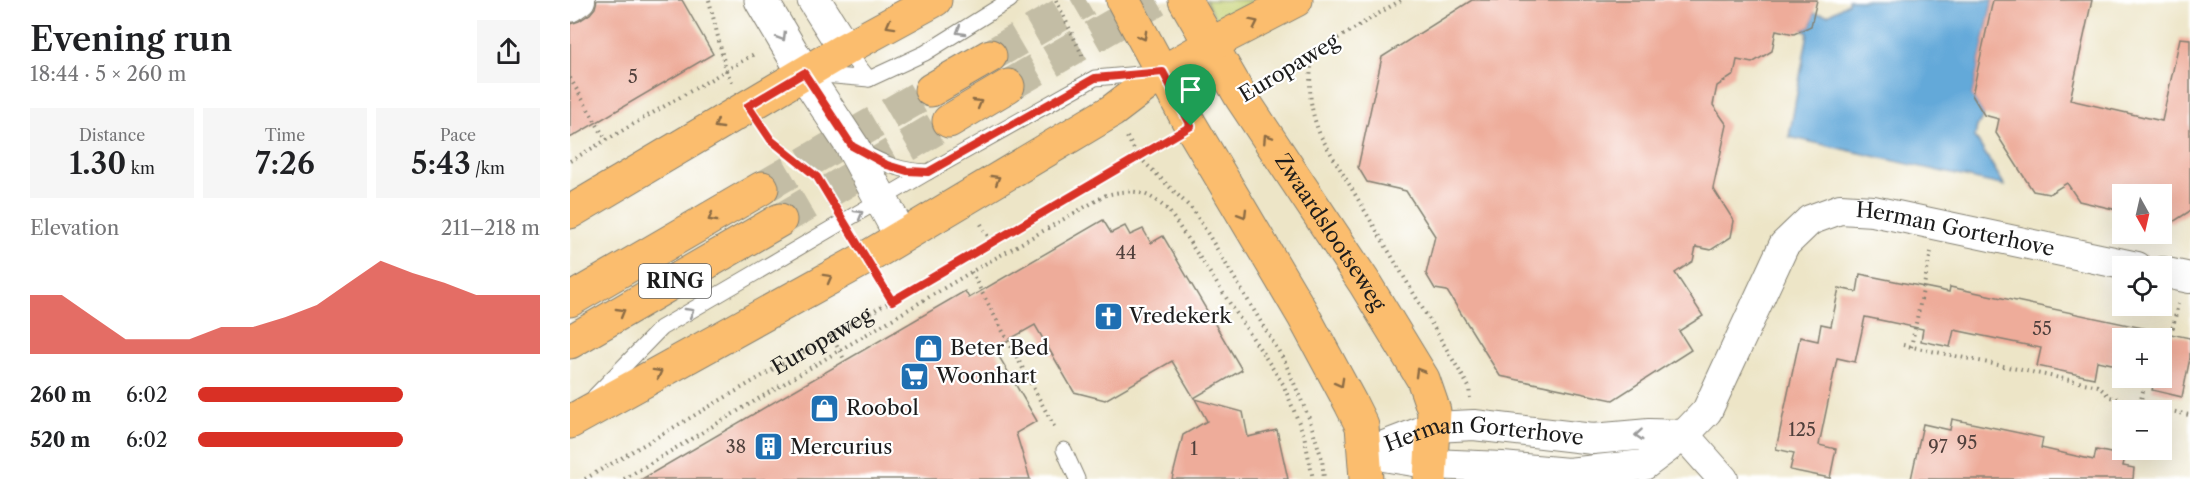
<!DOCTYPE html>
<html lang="en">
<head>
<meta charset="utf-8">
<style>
	body { margin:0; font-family:"Libre Caslon Text",serif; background:#f6f6f6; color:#202124; height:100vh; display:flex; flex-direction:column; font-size:22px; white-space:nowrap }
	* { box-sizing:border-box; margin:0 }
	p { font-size:20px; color:#757577 }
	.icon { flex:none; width:33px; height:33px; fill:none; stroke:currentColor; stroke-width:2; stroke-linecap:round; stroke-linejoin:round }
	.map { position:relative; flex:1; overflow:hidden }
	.sheet { display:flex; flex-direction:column; background:#fff; width:570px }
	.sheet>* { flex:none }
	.needle { width:39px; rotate:172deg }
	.tools { position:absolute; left:1542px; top:184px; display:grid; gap:12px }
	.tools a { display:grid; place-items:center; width:60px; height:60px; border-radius:0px; background:#fff; box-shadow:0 6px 24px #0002; font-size:30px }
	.pin { position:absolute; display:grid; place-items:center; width:51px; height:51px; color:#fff; margin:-62px -26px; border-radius:50% 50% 50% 0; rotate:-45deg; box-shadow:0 0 6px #0007 }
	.pin .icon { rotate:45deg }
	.round { display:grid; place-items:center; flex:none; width:63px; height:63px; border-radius:0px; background:#f6f6f6 }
	.overview { display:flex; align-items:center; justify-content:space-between; height:102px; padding:0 30px }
	h1 { font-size:33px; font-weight:600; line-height:45px }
	.stats { display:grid; grid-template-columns:repeat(3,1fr); gap:9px; height:102px; padding:6px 30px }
	.stats div { display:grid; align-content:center; border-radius:0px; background:#f6f6f6; text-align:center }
	.stats b { font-size:30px; font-weight:600 }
	.stats small { font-size:16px; font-weight:400 }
	.stats p { font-size:16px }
	.chart { height:168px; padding:12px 30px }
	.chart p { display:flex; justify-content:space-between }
	.chart svg { width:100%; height:108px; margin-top:6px; fill:#d93025; opacity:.7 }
	ul { padding:0 30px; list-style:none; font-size:20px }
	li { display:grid; grid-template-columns:96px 72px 1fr; align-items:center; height:45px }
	li i { height:15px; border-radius:8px; background:#d93025 }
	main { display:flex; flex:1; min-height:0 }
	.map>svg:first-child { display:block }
	.green { fill:#c4d172; stroke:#707647; stroke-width:1.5 }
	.water { fill:#63a9d9; stroke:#40627a; stroke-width:1.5 }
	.building { fill:#eeac9a }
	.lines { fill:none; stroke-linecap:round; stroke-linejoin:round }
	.primary-tunnel { stroke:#c3bda5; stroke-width:33; stroke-dasharray:33 16; stroke-linecap:butt }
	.service-casing { stroke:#848072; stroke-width:17 }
	.minor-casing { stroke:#848072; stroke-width:32 }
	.tertiary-casing { stroke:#848072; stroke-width:35 }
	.primary-casing { stroke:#848072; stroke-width:35 }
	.path { stroke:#848072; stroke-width:4; stroke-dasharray:1.5 4.5; stroke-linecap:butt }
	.service { stroke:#fff; stroke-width:15 }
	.minor { stroke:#fff; stroke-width:30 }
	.tertiary { stroke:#fff; stroke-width:33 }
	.primary { stroke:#fbbd6e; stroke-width:33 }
	.oneway { stroke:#8c6c45 }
	.oneway2 { stroke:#999 }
	.route-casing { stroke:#fff; stroke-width:12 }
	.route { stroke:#d93025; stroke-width:8 }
	.labels { text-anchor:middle; stroke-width:4.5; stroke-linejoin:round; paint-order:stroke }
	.number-label { font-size:18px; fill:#50403c }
	.shield { fill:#fff; stroke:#606060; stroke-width:1.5 }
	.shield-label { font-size:20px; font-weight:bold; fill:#1c1c1c }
	.street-label { font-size:21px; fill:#1c1c1c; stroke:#fff }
	.poi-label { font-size:21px; fill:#1c1c1c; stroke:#fff; text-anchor:start }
</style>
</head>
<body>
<main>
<section class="sheet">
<div class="overview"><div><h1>Evening run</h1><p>18:44 · 5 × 260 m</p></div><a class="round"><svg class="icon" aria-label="share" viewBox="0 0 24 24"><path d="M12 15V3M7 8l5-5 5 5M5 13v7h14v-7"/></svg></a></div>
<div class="stats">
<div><p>Distance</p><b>1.30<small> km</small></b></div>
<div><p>Time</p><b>7:26</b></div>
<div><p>Pace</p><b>5:43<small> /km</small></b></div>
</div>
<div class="chart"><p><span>Elevation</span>211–218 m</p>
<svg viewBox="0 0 160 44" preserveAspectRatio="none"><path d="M0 44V20L10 20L20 29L30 38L40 38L50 38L60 33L70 33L80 29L90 24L100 15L110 6L120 11L130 15L140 20L150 20L160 20V44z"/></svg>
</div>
<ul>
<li><b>260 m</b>6:02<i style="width:60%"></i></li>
<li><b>520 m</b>6:02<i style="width:60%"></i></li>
</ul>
</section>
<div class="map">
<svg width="1620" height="479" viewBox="0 0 1620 479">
	<rect width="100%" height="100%" fill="#fff"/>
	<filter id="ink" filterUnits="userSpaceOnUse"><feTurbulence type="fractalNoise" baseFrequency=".0167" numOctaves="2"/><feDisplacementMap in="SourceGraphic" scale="12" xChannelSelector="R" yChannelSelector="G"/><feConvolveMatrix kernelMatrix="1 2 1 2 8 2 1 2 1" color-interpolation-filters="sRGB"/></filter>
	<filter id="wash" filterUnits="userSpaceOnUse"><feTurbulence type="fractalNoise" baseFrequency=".008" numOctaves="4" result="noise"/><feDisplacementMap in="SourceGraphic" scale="24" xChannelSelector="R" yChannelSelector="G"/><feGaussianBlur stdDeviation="1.35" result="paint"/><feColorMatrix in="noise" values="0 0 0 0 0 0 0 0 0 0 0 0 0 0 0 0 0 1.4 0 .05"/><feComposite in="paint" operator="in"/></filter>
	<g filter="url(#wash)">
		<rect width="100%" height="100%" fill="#ede5c7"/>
		<polygon class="green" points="636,0 694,0 649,26"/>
		<polygon class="water" points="1278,0 1425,0 1422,2 1402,95 1414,115 1407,126 1405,137 1435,186 1219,137 1238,33 1233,30 1241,26 1244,13 1258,15 1278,3"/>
		<g id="blocks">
			<g class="building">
				<polygon points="27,0 112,0 143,54 0,138 0,24 9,21 20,14 25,8"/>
				<polygon points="902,0 1247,0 1241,26 1224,34 1206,30 1202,51 1182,63 1167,60 1164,75 1147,86 1143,105 1157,125 1143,188 1164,221 1161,237 1141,250 1126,247 1123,261 1105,273 1133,316 1109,331 1121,350 1043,400 930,376 877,291 865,289 856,274 865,236 836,191 797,182 788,167 812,57"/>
				<polygon points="1423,0 1522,0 1500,100 1592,121 1610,38 1620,39 1620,211 1603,222 1592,220 1592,195 1552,195 1552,211 1509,201 1497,183 1479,194 1463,191 1426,133 1429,119 1414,115 1402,95"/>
				<polygon points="533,220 541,233 555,226 560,235 573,229 581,243 593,236 672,370 624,398 602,361 535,400 504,392 465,325 424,348 467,421 446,433 460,479 72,479 395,291 399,298"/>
				<polygon points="1290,274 1379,292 1380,287 1620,338 1620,358 1612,397 1582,390 1585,378 1592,378 1592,339 1552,339 1552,366 1527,361 1524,378 1467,366 1471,348 1384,330 1380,347 1351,341 1353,329 1295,317 1285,362 1267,358 1258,402 1249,445 1266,449 1260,478 1220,470 1224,453 1206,449 1230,337 1248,341 1251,324 1261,326 1269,288 1287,292"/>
				<polygon points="625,399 673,412 678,437 707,430 718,479 602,479 613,435 637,421"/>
				<polygon points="1382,419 1473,438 1471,448 1497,454 1524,460 1526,450 1555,456 1553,466 1564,468 1563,479 1341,479 1353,424 1380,430"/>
			</g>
		</g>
	</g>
	<g filter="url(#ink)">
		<use href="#blocks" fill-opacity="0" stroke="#848072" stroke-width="1.5"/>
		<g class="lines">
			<g class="primary-tunnel">
				<polyline points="420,56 516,0"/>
				<polyline points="438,86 587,0"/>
				<polyline points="192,188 361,90"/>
				<polyline points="210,220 379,121"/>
			</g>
			<defs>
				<g id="service">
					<polyline points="275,49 299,79"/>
					<polyline points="242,74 299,79 355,53 440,0"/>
					<path d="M292 152C316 165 331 171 358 172"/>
					<polyline points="25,396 91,328 358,172 525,78 581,73"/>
					<polyline points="494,450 507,479"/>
				</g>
				<g id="minor">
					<polyline points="0,7 10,0"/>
					<polyline points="1592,272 1620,278"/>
					<polyline points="1114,435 1153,479"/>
					<path id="s2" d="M795 453 862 464 932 467 998 473 1074 465 1114 435 1137 411 1214 245 1240 220 1270 209 1303 211 1567 267"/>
					<path id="s3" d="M796 453 864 427 904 425 1023 439 1079 434 1114 435"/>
				</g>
				<g id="tertiary">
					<polyline points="191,0 234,73 282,146 331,236"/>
					<polyline points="244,0 275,49"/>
				</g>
				<g id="primary">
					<polyline points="553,0 621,126 733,315 781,404 792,426 796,479"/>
					<path id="s4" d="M615 0 671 97 794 282 853 379 864 411 860 479"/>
					<polyline points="361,90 420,56"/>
					<polyline points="379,121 438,86"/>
					<polyline points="0,212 275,49 365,0"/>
					<polyline points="0,300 192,188"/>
					<polyline points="0,342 210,220"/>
					<polyline points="0,422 296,258 542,111 593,72 641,44 726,0"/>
				</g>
			</defs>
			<use href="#service" class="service-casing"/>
			<use href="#minor" class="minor-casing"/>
			<use href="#tertiary" class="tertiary-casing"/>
			<use href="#primary" class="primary-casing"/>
			<g class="path">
				<polyline points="139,0 156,70 162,82"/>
				<polyline points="486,0 514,59"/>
				<path d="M742 55C739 87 738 104 750 135L899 387 900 398"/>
				<polyline points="0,78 36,140"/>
				<polyline points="696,82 831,0"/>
				<polyline points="195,131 201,140 247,177 262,203"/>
				<polyline points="557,137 568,156 624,211 714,360 739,418 752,459 754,479"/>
				<polyline points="0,161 186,53"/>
				<polyline points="411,224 421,242"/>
				<polyline points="401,272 486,430"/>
				<polyline points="311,284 322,301"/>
				<polyline points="261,335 274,359"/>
				<polyline points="1588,339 1603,327 1608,304"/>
				<polyline points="1333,345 1528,386 1540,397 1619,415"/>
				<polyline points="1341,347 1361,252"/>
				<polyline points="1570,404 1576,378"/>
				<path id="s1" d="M15 479 594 142"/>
				<path d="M54 479 401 272 536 195C565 188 577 191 599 211L713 384 734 435 743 479"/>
			</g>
			<use href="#service" class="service"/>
			<use href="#minor" class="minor"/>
			<use href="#tertiary" class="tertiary"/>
			<use href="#primary" class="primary"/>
		</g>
		<defs><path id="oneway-chevron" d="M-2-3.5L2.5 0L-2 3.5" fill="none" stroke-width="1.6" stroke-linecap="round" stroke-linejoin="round" transform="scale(1.5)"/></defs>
		<g class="oneway">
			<use href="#oneway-chevron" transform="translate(684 23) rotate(-26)"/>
			<use href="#oneway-chevron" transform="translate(320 25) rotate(151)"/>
			<use href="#oneway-chevron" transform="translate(573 36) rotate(61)"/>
			<use href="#oneway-chevron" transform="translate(408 103) rotate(-30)"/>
			<use href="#oneway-chevron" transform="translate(148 125) rotate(149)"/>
			<use href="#oneway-chevron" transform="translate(697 138) rotate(-123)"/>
			<use href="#oneway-chevron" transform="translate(426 179) rotate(-31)"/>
			<use href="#oneway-chevron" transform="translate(673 214) rotate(59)"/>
			<use href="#oneway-chevron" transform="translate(142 218) rotate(150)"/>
			<use href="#oneway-chevron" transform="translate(258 278) rotate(-29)"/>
			<use href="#oneway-chevron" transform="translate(51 312) rotate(-30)"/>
			<use href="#oneway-chevron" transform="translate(849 372) rotate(-120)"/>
			<use href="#oneway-chevron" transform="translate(88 373) rotate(-29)"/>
			<use href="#oneway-chevron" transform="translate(770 383) rotate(61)"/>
		</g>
		<g class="oneway2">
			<use href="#oneway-chevron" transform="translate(390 31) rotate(149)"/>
			<use href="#oneway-chevron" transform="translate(212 37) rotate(59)"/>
			<use href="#oneway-chevron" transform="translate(289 214) rotate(-30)"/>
			<use href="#oneway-chevron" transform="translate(120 312) rotate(-30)"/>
			<use href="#oneway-chevron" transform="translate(1069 435) rotate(176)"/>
		</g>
	</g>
	<g class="lines" filter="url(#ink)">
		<defs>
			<polygon id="route" points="593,72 621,126 322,301 247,177 201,140 178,106 234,73 282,146 317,165 337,171 358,172 525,78"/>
		</defs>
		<use href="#route" class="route-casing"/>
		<use href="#route" class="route"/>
	</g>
	<defs>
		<symbol id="church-square" viewBox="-11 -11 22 22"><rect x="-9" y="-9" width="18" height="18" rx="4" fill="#1f6fb2" stroke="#fff"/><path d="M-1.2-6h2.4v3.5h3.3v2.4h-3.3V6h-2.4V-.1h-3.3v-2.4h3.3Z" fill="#fff"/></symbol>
		<symbol id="shop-square" viewBox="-11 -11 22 22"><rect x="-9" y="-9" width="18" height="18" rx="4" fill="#1f6fb2" stroke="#fff"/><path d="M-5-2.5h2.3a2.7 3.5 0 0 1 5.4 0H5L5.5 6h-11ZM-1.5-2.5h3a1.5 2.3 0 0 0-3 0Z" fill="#fff"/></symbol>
		<symbol id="supermarket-square" viewBox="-11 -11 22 22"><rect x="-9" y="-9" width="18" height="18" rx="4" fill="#1f6fb2" stroke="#fff"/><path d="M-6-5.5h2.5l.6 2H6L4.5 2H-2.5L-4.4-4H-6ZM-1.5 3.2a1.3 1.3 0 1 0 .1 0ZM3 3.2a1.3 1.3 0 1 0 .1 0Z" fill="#fff"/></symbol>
		<symbol id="building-square" viewBox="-11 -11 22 22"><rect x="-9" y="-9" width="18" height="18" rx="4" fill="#1f6fb2" stroke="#fff"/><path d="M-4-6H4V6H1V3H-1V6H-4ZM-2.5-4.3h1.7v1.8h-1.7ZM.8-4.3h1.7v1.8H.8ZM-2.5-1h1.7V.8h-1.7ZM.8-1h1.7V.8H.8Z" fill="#fff"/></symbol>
	</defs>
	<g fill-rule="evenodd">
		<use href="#church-square" x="522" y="300" width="33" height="33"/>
		<use href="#shop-square" x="342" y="332" width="33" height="33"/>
		<use href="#supermarket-square" x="328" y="360" width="33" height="33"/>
		<use href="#shop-square" x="238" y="392" width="33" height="33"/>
		<use href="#building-square" x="182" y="430" width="33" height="33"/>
	</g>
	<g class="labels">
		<g class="number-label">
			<text x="63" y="83">5</text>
			<text x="556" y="259">44</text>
			<text x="1472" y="335">55</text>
			<text x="1232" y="436">125</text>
			<text x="1397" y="449">95</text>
			<text x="166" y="453">38</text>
			<text x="1368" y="453">97</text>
			<text x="624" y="455">1</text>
		</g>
		<rect class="shield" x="69" y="264" width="72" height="34" rx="4.5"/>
		<g class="shield-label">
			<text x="105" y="288">RING</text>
		</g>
		<g class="street-label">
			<text transform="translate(719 68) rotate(-31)" y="7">Europaweg</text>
			<text dy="7" stroke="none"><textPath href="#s2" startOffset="732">Herman Gorterhove</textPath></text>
			<text dy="7" stroke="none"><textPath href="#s4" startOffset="274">Zwaardslootseweg</textPath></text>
			<text dy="7" stroke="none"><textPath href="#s1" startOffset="274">Europaweg</textPath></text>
			<text dy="7" stroke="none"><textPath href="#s3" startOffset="122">Herman Gorterhove</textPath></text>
		</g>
		<g class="poi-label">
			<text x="559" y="323">Vredekerk</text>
			<text x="380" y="355">Beter Bed</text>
			<text x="366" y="383">Woonhart</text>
			<text x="276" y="415">Roobol</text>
			<text x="220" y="454">Mercurius</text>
		</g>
	</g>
</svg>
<div class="tools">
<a><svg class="needle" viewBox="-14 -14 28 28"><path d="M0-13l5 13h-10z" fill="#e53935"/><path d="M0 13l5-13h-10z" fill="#757577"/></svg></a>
<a><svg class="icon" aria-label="locate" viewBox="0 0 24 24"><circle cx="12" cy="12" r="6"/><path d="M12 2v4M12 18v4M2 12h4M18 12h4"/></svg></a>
<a>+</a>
<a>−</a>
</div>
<div class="pin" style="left:621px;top:126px;background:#1e9e55"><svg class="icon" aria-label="arrive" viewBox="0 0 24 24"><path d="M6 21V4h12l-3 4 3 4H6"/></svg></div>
</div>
</main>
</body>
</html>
